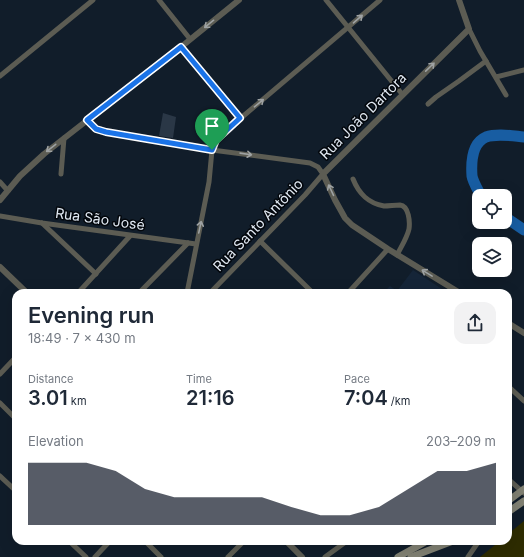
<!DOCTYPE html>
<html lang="en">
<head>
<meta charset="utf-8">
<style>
	body { margin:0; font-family:Inter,sans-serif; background:#f2f2f3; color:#1f2937; height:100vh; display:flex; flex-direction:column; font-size:15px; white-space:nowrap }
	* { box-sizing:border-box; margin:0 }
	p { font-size:13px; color:#747a83 }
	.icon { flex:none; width:22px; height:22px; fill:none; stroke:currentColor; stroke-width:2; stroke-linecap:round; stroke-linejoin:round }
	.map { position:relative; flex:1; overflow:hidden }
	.drawer { position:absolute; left:12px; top:289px; width:500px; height:256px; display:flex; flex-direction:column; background:#fff; border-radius:12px; box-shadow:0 4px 16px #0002 }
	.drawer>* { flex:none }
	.buttons { position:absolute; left:472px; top:189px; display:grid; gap:8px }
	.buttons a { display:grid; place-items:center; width:40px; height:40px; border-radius:8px; background:#fff; box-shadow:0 4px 16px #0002; font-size:20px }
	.pin { position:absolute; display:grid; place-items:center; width:34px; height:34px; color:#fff; margin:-41px -17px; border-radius:50% 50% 50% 0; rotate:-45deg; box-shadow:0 0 4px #0007 }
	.pin .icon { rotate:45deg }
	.round { display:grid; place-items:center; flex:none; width:42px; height:42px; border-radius:12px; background:#f2f2f3 }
	.head { display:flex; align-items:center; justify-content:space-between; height:68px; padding:0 16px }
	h1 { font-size:22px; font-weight:600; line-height:30px }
	.metrics { display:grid; grid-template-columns:repeat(3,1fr); gap:6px; height:68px; padding:4px 16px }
	.metrics div { display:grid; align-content:center }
	.metrics b { font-size:20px; font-weight:600 }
	.metrics small { font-size:11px; font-weight:400 }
	.metrics p { font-size:11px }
	.chart { height:112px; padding:8px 16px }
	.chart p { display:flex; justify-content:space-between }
	.chart svg { width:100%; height:72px; margin-top:4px; fill:#111827; opacity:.7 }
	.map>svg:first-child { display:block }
	.built { fill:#152538 }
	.green { fill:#2e2c00 }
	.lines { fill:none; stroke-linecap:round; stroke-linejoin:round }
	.river { stroke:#185da2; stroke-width:11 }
	.building { fill:#2a3746 }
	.minor { stroke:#5c5c53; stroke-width:5 }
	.tertiary { stroke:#5c5c53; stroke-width:6 }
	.secondary { stroke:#818173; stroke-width:7 }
	.oneway { stroke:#9ea2a3 }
	.route-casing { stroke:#fff; stroke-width:8 }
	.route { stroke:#1a73e8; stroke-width:5 }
	.labels { text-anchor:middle; stroke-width:3; stroke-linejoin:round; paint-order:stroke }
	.street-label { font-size:14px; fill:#e1e9f3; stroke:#03070c }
</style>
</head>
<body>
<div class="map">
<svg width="524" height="557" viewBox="0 0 524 557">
	<rect width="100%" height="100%" fill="#111d2a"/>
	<polygon class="built" points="413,270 448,293 383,293 390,286 397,291"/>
	<polygon class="green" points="524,521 524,557 480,557 500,541 508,541 508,534"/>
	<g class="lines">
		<g class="river">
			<path d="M481 196C478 190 473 182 472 176 471 162 472 143 486 137 497 133 513 136 524 137"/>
			<polyline points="505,217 524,230"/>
		</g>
	</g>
	<polygon class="building" points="163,113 176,117 173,138 159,136"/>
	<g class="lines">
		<g class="minor">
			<polyline points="159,0 190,39"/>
			<polyline points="326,0 402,94"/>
			<polyline points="469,29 480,51 506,95"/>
			<polyline points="181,47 241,118"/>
			<polyline points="0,76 93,0"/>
			<polyline points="496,77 524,70"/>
			<polyline points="428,104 436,97 459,81 486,61"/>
			<polyline points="87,120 96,129 106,132 212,150 310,163 318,167 323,174 305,195 210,293"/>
			<polyline points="61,174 64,138"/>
			<path d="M353 179C359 194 368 203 384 206 389 206 395 205 400 205 409 206 410 222 409 229 407 238 401 247 397 255"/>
			<polyline points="0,182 8,191"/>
			<polyline points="0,216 42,223 196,244"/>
			<polyline points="42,223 96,274"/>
			<polyline points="260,241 313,293"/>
			<polyline points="78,293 130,236"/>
			<polyline points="139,293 188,243"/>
			<polyline points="187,293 209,182 212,150 216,140 241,118 380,0"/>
			<polyline points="348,293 388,249"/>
			<polyline points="0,374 16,357"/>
			<polyline points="508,386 524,401"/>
			<polyline points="0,403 16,419"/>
			<polyline points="0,476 16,491"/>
			<polyline points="508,479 524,493"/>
			<polyline points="69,541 86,557"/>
			<polyline points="145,541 161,557"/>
			<polyline points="95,557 110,541"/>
			<polyline points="228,557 244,541"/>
			<polyline points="325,557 347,541"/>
			<polyline points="468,557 479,541"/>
		</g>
		<g class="tertiary">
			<polyline points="459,0 469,29 323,174 335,200 345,218 352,225 388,249 460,293"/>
			<polyline points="0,200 20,176 44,154 181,47 239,0"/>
			<polyline points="0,267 27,293"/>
			<polyline points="508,323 524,333"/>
			<polyline points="286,541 302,557"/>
		</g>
		<g class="secondary">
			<polyline points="508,501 524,489"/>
			<polyline points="508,512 524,501"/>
			<polyline points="398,557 427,541"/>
			<polyline points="411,557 453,541"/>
		</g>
	</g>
	<defs><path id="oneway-shaft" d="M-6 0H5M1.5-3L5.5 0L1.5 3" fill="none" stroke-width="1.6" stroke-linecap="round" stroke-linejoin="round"/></defs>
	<g class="oneway">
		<use href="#oneway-shaft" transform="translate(358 19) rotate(-41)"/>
		<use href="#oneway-shaft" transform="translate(209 24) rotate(141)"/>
		<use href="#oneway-shaft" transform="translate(430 67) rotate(-44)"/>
		<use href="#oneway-shaft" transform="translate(259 103) rotate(-40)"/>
		<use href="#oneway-shaft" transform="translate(51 148) rotate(142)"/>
		<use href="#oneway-shaft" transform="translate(246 154) rotate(8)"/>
		<use href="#oneway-shaft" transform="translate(331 190) rotate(-115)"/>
		<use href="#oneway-shaft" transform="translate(200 227) rotate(-78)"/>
		<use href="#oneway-shaft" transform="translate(427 273) rotate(-149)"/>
	</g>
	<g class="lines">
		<defs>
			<polygon id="route" points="181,47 240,118 216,140 212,150 106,132 96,129 87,120"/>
		</defs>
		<use href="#route" class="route-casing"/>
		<use href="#route" class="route"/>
	</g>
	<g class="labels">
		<g class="street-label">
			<text transform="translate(363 116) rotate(-45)" y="5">Rua João Dartora</text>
			<text transform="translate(100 219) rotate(8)" y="5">Rua São José</text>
			<text transform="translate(258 225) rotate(-46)" y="5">Rua Santo Antônio</text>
		</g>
	</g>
</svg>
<div class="buttons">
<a><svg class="icon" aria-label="locate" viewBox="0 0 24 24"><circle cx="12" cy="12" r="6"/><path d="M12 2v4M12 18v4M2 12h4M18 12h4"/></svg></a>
<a><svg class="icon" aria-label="layers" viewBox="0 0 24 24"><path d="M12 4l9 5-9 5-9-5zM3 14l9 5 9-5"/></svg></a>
</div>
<div class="pin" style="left:212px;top:150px;background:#1e9e55"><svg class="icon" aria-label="arrive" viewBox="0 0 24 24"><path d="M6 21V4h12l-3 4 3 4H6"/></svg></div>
<section class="drawer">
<div class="head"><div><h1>Evening run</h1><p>18:49 · 7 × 430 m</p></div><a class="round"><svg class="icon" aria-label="share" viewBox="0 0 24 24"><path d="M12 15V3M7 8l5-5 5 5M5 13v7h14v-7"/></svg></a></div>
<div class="metrics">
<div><p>Distance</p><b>3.01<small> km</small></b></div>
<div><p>Time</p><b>21:16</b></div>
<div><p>Pace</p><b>7:04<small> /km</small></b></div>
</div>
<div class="chart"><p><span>Elevation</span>203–209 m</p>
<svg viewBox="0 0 160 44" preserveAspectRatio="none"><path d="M0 44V6L10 6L20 6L30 11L40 22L50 27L60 27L70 27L80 27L90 33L100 38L110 38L120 33L130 22L140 11L150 11L160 6V44z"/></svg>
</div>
</section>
</div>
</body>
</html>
